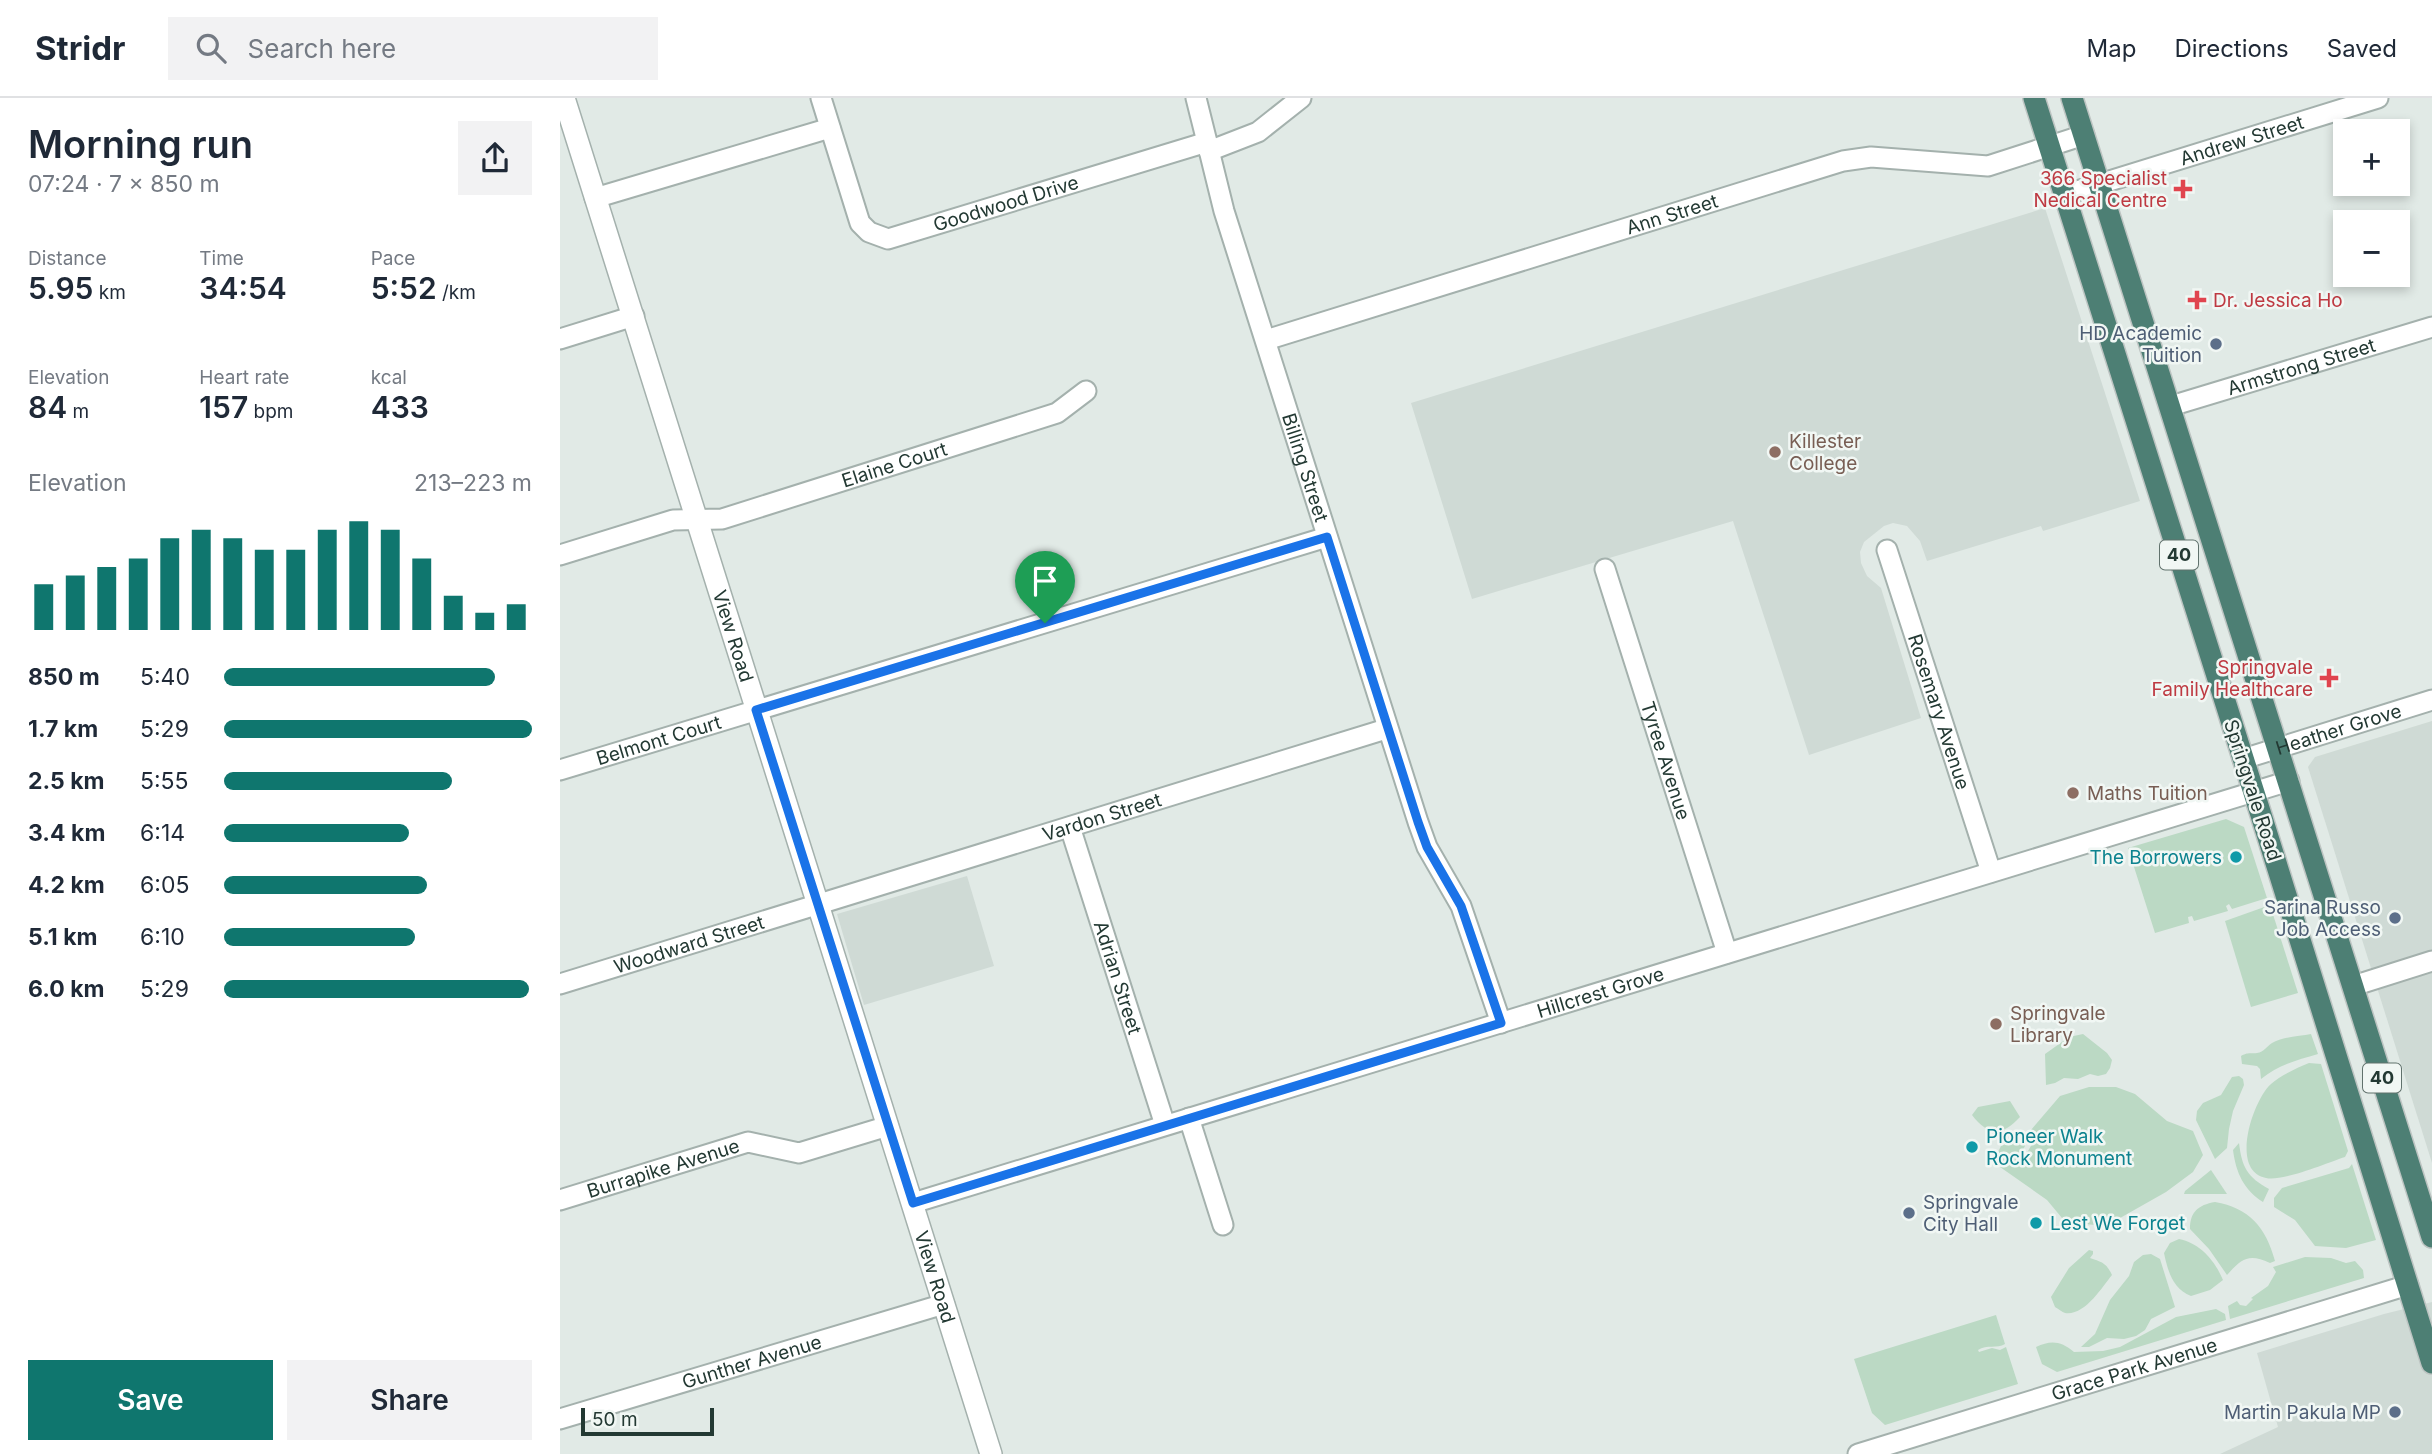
<!DOCTYPE html>
<html lang="en">
<head>
<meta charset="utf-8">
<style>
	body { margin:0; font-family:Inter,sans-serif; background:#f2f2f3; color:#1f2937; height:100vh; display:flex; flex-direction:column; font-size:26px; white-space:nowrap }
	* { box-sizing:border-box; margin:0 }
	p { font-size:23px; color:#747a83 }
	.icon { flex:none; width:38px; height:38px; fill:none; stroke:currentColor; stroke-width:2; stroke-linecap:round; stroke-linejoin:round }
	.map { position:relative; flex:1; overflow:hidden }
	.drawer { display:flex; flex-direction:column; background:#fff; width:560px }
	.drawer>* { flex:none }
	.controls { position:absolute; left:1773px; top:21px; display:grid; gap:14px }
	.controls a { display:grid; place-items:center; width:77px; height:77px; border-radius:0px; background:#fff; box-shadow:0 4px 10px #0003; font-size:35px }
	.scale { position:absolute; left:21px; bottom:18px; width:133px; box-sizing:border-box; padding-left:7px; border:4px solid #233933; border-top:0; font-size:19px; line-height:24px; white-space:nowrap; color:#233933; -webkit-text-stroke:5px #f1f7f4; paint-order:stroke }
	.pin { position:absolute; display:grid; place-items:center; width:60px; height:60px; color:#fff; margin:-72px -30px; border-radius:50% 50% 50% 0; rotate:-45deg; box-shadow:0 0 7px #0007 }
	.pin .icon { rotate:45deg }
	.round { display:grid; place-items:center; flex:none; width:74px; height:74px; border-radius:0px; background:#f2f2f3 }
	.headline { display:flex; align-items:center; justify-content:space-between; height:119px; padding:0 28px }
	h1 { font-size:38px; font-weight:600; line-height:52px }
	.stats { display:grid; grid-template-columns:repeat(3,1fr); gap:10px; height:119px; padding:7px 28px }
	.stats div { display:grid; align-content:center }
	.stats b { font-size:30px; font-weight:600 }
	.stats small { font-size:19px; font-weight:400 }
	.stats p { font-size:19px }
	.chart { height:196px; padding:14px 28px }
	.chart p { display:flex; justify-content:space-between }
	.chart svg { width:100%; height:126px; margin-top:7px; stroke:#0f766e; stroke-width:6 }
	.primary-button { display:flex; gap:14px; margin-top:auto; padding:14px 28px }
	.primary-button a { flex:1; height:80px; border-radius:0px; background:#0f766e; color:#fff; font-size:28px; font-weight:600; line-height:80px; text-align:center }
	.primary-button a+a { background:#f2f2f3; color:#1f2937 }
	ul { padding:0 28px; list-style:none; font-size:23px }
	li { display:grid; grid-template-columns:112px 84px 1fr; align-items:center; height:52px }
	li i { height:18px; border-radius:9px; background:#0f766e }
	header { display:flex; align-items:center; gap:42px; box-sizing:border-box; height:98px; padding:0 35px; background:#fff; border-bottom:2px solid #e0e1e3 }
	header strong { font-size:33px }
	nav { display:flex; gap:38px; margin-inline-start:auto; font-size:24px }
	.search { width:490px; height:63px; background:#f2f2f3; display:flex; align-items:center; gap:18px; box-sizing:border-box; padding:0 24px; border-radius:0px; color:#747a83; font-size:26px }
	main { display:flex; flex:1; min-height:0 }
	.map>svg:first-child { display:block }
	.built { fill:#cfdad5 }
	.green { fill:#bbd9c4 }
	.lines { fill:none; stroke-linecap:round; stroke-linejoin:round }
	.minor-casing { stroke:#a4b1ad; stroke-width:23 }
	.tertiary-casing { stroke:#a4b1ad; stroke-width:24 }
	.trunk-casing { stroke:#bdc4c2; stroke-width:24 }
	.minor { stroke:#fff; stroke-width:19 }
	.tertiary { stroke:#fff; stroke-width:21 }
	.trunk { stroke:#4d7f74; stroke-width:21 }
	.route-casing { stroke:#fff; stroke-width:14 }
	.route { stroke:#1a73e8; stroke-width:9 }
	.health-dot { fill:#e0444e; stroke:#f1f7f4; stroke-width:2.5 }
	.service-dot { fill:#5c6f8a; stroke:#f1f7f4; stroke-width:2.5 }
	.education-dot { fill:#8d6e63; stroke:#f1f7f4; stroke-width:2.5 }
	.culture-dot { fill:#0f9aa8; stroke:#f1f7f4; stroke-width:2.5 }
	.labels { text-anchor:middle; stroke-width:5; stroke-linejoin:round; paint-order:stroke }
	.shield { fill:#f1f7f4; stroke:#61726d; stroke-width:2 }
	.shield-label { font-size:18px; font-weight:bold; fill:#233933 }
	.street-label { font-size:19px; fill:#233933; stroke:#f1f7f4 }
	.health-label { font-size:19px; fill:#be3a42; stroke:#f1f7f4; text-anchor:end }
	.service-label { font-size:19px; fill:#4e5e75; stroke:#f1f7f4; text-anchor:end }
	.education-label { font-size:19px; fill:#785e54; stroke:#f1f7f4; text-anchor:start }
	.culture-label { font-size:19px; fill:#0d838f; stroke:#f1f7f4; text-anchor:start }
</style>
</head>
<body>
<header>
<strong>Stridr</strong>
<div class="search"><svg class="icon" aria-label="search" viewBox="0 0 24 24"><circle cx="10" cy="10" r="6"/><path d="M15 15l6 6"/></svg>Search here</div>
<nav><a>Map</a><a>Directions</a><a>Saved</a></nav>
</header>
<main>
<section class="drawer">
<div class="headline"><div><h1>Morning run</h1><p>07:24 · 7 × 850 m</p></div><a class="round"><svg class="icon" aria-label="share" viewBox="0 0 24 24"><path d="M12 15V3M7 8l5-5 5 5M5 13v7h14v-7"/></svg></a></div>
<div class="stats">
<div><p>Distance</p><b>5.95<small> km</small></b></div>
<div><p>Time</p><b>34:54</b></div>
<div><p>Pace</p><b>5:52<small> /km</small></b></div>
</div>
<div class="stats">
<div><p>Elevation</p><b>84<small> m</small></b></div>
<div><p>Heart rate</p><b>157<small> bpm</small></b></div>
<div><p>kcal</p><b>433</b></div>
</div>
<div class="chart"><p><span>Elevation</span>213–223 m</p>
<svg viewBox="0 0 160 44" preserveAspectRatio="none"><path d="M5 44V28M15 44V25M25 44V22M35 44V19M45 44V12M55 44V9M65 44V12M75 44V16M85 44V16M95 44V9M105 44V6M115 44V9M125 44V19M135 44V32M145 44V38M155 44V35"/></svg>
</div>
<ul>
<li><b>850 m</b>5:40<i style="width:88%"></i></li>
<li><b>1.7 km</b>5:29<i style="width:100%"></i></li>
<li><b>2.5 km</b>5:55<i style="width:74%"></i></li>
<li><b>3.4 km</b>6:14<i style="width:60%"></i></li>
<li><b>4.2 km</b>6:05<i style="width:66%"></i></li>
<li><b>5.1 km</b>6:10<i style="width:62%"></i></li>
<li><b>6.0 km</b>5:29<i style="width:99%"></i></li>
</ul>
<div class="primary-button"><a>Save</a><a>Share</a></div>
</section>
<div class="map">
<svg width="1872" height="1356" viewBox="0 0 1872 1356">
	<rect width="100%" height="100%" fill="#e1eae6"/>
	<g class="built">
		<polygon points="1485,110 1580,403 1483,433 1481,428 1367,463 1360,443 1347,428 1333,425 1324,428 1304,444 1300,454 1301,465 1307,478 1321,490 1361,620 1249,657 1173,423 912,501 851,305"/>
		<polygon points="1872,623 1872,1065 1748,669 1755,659"/>
		<polygon points="407,778 434,868 304,907 277,816"/>
		<polygon points="1872,1204 1872,1356 1660,1356 1718,1329 1697,1255 1824,1216"/>
	</g>
	<g class="green">
		<polygon points="1666,721 1684,729 1707,800 1672,811 1669,806 1666,808 1668,813 1634,823 1632,818 1628,819 1629,825 1595,835 1568,750"/>
		<polygon points="1710,807 1738,895 1691,909 1665,823"/>
		<polygon points="1523,936 1547,955 1552,962 1550,970 1546,976 1538,978 1530,976 1518,981 1504,980 1495,985 1486,987 1485,956 1509,939"/>
		<path d="M1751 936 1758 956C1737 962 1718 967 1701 981L1700 971 1697 968 1682 966 1681 958C1688 954 1690 956 1697 955 1704 954 1707 948 1712 945 1722 939 1740 938 1751 936Z"/>
		<path d="M1749 965 1761 966 1788 1053 1785 1059C1767 1065 1722 1084 1706 1080 1669 1073 1693 1002 1711 986 1721 977 1737 970 1749 965Z"/>
		<polygon points="1679,978 1683,981 1684,987 1673,1013 1669,1031 1667,1050 1655,1061 1636,1022 1637,1013 1643,1005 1661,997 1672,979"/>
		<polygon points="1529,989 1556,989 1575,996 1607,1023 1633,1033 1643,1057 1633,1074 1606,1094 1553,1124 1535,1127 1515,1125 1502,1120 1487,1102 1440,1069 1436,1058 1441,1048 1465,1037 1465,1048 1457,1063 1468,1053 1475,1041 1471,1032 1500,998"/>
		<path d="M1450 1003 1460 1019C1442 1038 1429 1039 1412 1017L1418 1009Z"/>
		<path d="M1679 1045C1682 1069 1687 1079 1709 1091L1703 1104C1684 1092 1676 1075 1673 1052Z"/>
		<polygon points="1792,1066 1816,1142 1786,1150 1755,1148 1735,1122 1714,1109 1714,1100 1722,1090 1789,1070"/>
		<polygon points="1651,1072 1667,1096 1624,1096 1625,1093"/>
		<path d="M1655 1104C1689 1110 1706 1129 1715 1163L1710 1165C1689 1155 1682 1160 1667 1177L1649 1151 1630 1131C1630 1114 1638 1107 1655 1104Z"/>
		<path d="M1619 1141C1640 1145 1655 1163 1663 1182L1650 1192 1631 1198C1613 1191 1608 1174 1604 1155L1610 1145Z"/>
		<path d="M1529 1152 1533 1153V1156L1530 1160C1541 1164 1546 1164 1552 1177 1542 1189 1525 1218 1505 1215 1502 1214 1499 1211 1495 1209L1491 1199 1509 1170Z"/>
		<polygon points="1591,1156 1600,1161 1615,1209 1591,1221 1585,1232 1576,1238 1564,1241 1547,1240 1529,1249 1521,1249 1535,1236 1550,1202 1569,1178 1574,1164 1583,1157"/>
		<polygon points="1745,1159 1771,1160 1786,1165 1795,1163 1803,1172 1804,1180 1670,1221 1668,1208 1677,1203 1680,1207 1686,1208 1693,1201 1691,1200 1708,1188 1716,1174 1713,1169"/>
		<path d="M1656 1211 1665 1216 1666 1222 1497 1274 1482 1266 1476 1249C1491 1242 1501 1243 1514 1254L1543 1253 1560 1249 1616 1219Z"/>
		<path d="M1436 1217 1445 1246C1437 1251 1427 1246 1418 1252L1419 1254 1432 1250 1440 1252 1446 1249 1458 1286 1325 1327 1312 1315 1294 1261Z"/>
	</g>
	<g class="lines">
		<defs>
			<g id="minor">
				<path id="s1" d="M261 0 300 125 309 134 328 141 647 44 636 0"/>
				<path id="s2" d="M647 44 664 113 858 724 867 749 901 808 941 925"/>
				<polyline points="649,53 698,34 741,0"/>
				<path id="s3" d="M1504 97 1818 0"/>
				<polyline points="35,100 270,30"/>
				<polyline points="0,241 74,218"/>
				<path id="s4" d="M706 242 1283 63 1311 59 1428 68 1524 37"/>
				<path id="s5" d="M1611 308 1872 229"/>
				<path id="s6" d="M1327 452 1431 774"/>
				<path id="s7" d="M0 457 113 422 162 421 497 315 526 293"/>
				<path id="s8" d="M1045 471 1167 855"/>
				<path id="s9" d="M1683 661 1872 602"/>
				<path id="s10" d="M0 672 767 439"/>
				<path id="s11" d="M510 729 605 1027"/>
				<path id="s12" d="M0 886 826 631"/>
				<polyline points="1793,888 1872,863"/>
				<polyline points="629,1020 663,1127"/>
				<path id="s13" d="M0 1102 188 1044 239 1055 328 1028"/>
				<path id="s14" d="M353 1105 1729 683"/>
				<path id="s15" d="M0 1321 384 1206"/>
				<path id="s16" d="M1298 1356 1848 1187"/>
			</g>
			<g id="tertiary">
				<path id="s17" d="M4 0 431 1356"/>
			</g>
			<g id="trunk">
				<polyline points="1474,0 1702,720 1872,1265"/>
				<polyline points="1512,0 1872,1139"/>
			</g>
		</defs>
		<use href="#minor" class="minor-casing"/>
		<use href="#tertiary" class="tertiary-casing"/>
		<use href="#trunk" class="trunk-casing"/>
		<use href="#minor" class="minor"/>
		<use href="#tertiary" class="tertiary"/>
		<use href="#trunk" class="trunk"/>
	</g>
	<g class="lines">
		<defs>
			<polygon id="route" points="767,439 858,724 867,749 901,808 941,925 353,1105 196,612"/>
		</defs>
		<use href="#route" class="route-casing"/>
		<use href="#route" class="route"/>
	</g>
	<g class="health-dot">
		<path d="M1619.5 80.5h7v7h7v7h-7v7h-7v-7h-7v-7h7z"/>
		<path d="M1633.5 191.5h7v7h7v7h-7v7h-7v-7h-7v-7h7z"/>
		<path d="M1765.5 569.5h7v7h7v7h-7v7h-7v-7h-7v-7h7z"/>
	</g>
	<g class="service-dot">
		<circle cx="1656" cy="246" r="7"/>
		<circle cx="1835" cy="820" r="7"/>
		<circle cx="1349" cy="1115" r="7"/>
		<circle cx="1835" cy="1314" r="7"/>
	</g>
	<g class="education-dot">
		<circle cx="1215" cy="354" r="7"/>
		<circle cx="1513" cy="695" r="7"/>
		<circle cx="1436" cy="926" r="7"/>
	</g>
	<g class="culture-dot">
		<circle cx="1676" cy="759" r="7"/>
		<circle cx="1412" cy="1049" r="7"/>
		<circle cx="1476" cy="1125" r="7"/>
	</g>
	<g class="labels">
		<g class="shield">
			<rect x="1600" y="442.5" width="38" height="29" rx="5"/>
			<rect x="1803" y="965.5" width="38" height="29" rx="5"/>
		</g>
		<g class="shield-label">
			<text x="1619" y="463">40</text>
			<text x="1822" y="986">40</text>
		</g>
		<g class="street-label">
			<text dy="7" stroke="none"><textPath href="#s3" startOffset="186">Andrew Street</textPath></text>
			<text dy="7" stroke="none"><textPath href="#s1" startOffset="287">Goodwood Drive</textPath></text>
			<text dy="7" stroke="none"><textPath href="#s4" startOffset="425">Ann Street</textPath></text>
			<text dy="7" stroke="none"><textPath href="#s5" startOffset="136">Armstrong Street</textPath></text>
			<text dy="7" stroke="none"><textPath href="#s7" startOffset="348">Elaine Court</textPath></text>
			<text dy="7" stroke="none"><textPath href="#s2" startOffset="340">Billing Street</textPath></text>
			<text dy="7" stroke="none"><textPath href="#s17" startOffset="564">View Road</textPath></text>
			<text dy="7" stroke="none"><textPath href="#s6" startOffset="170">Rosemary Avenue</textPath></text>
			<text dy="7" stroke="none"><textPath href="#s9" startOffset="100">Heather Grove</textPath></text>
			<text dy="7" stroke="none"><textPath href="#s10" startOffset="103">Belmont Court</textPath></text>
			<text dy="7" stroke="none"><textPath href="#s8" startOffset="201">Tyree Avenue</textPath></text>
			<text transform="translate(1693 692) rotate(72)" y="7">Springvale Road</text>
			<text dy="7" stroke="none"><textPath href="#s12" startOffset="567">Vardon Street</textPath></text>
			<text dy="7" stroke="none"><textPath href="#s12" startOffset="135">Woodward Street</textPath></text>
			<text dy="7" stroke="none"><textPath href="#s11" startOffset="158">Adrian Street</textPath></text>
			<text dy="7" stroke="none"><textPath href="#s14" startOffset="719">Hillcrest Grove</textPath></text>
			<text dy="7" stroke="none"><textPath href="#s13" startOffset="108">Burrapike Avenue</textPath></text>
			<text dy="7" stroke="none"><textPath href="#s17" startOffset="1236">View Road</textPath></text>
			<text dy="7" stroke="none"><textPath href="#s15" startOffset="200">Gunther Avenue</textPath></text>
			<text dy="7" stroke="none"><textPath href="#s16" startOffset="289">Grace Park Avenue</textPath></text>
		</g>
		<g class="health-label">
			<text x="1607" y="87">366 Specialist<tspan x="1607" dy="22">Nedical Centre</tspan></text>
			<text x="1653" y="209" text-anchor="start">Dr. Jessica Ho</text>
			<text x="1753" y="576">Springvale<tspan x="1753" dy="22">Family Healthcare</tspan></text>
		</g>
		<g class="service-label">
			<text x="1642" y="242">HD Academic<tspan x="1642" dy="22">Tuition</tspan></text>
			<text x="1821" y="816">Sarina Russo<tspan x="1821" dy="22">Job Access</tspan></text>
			<text x="1363" y="1111" text-anchor="start">Springvale<tspan x="1363" dy="22">City Hall</tspan></text>
			<text x="1821" y="1321">Martin Pakula MP</text>
		</g>
		<g class="education-label">
			<text x="1229" y="350">Killester<tspan x="1229" dy="22">College</tspan></text>
			<text x="1527" y="702">Maths Tuition</text>
			<text x="1450" y="922">Springvale<tspan x="1450" dy="22">Library</tspan></text>
		</g>
		<g class="culture-label">
			<text x="1662" y="766" text-anchor="end">The Borrowers</text>
			<text x="1426" y="1045">Pioneer Walk<tspan x="1426" dy="22">Rock Monument</tspan></text>
			<text x="1490" y="1132">Lest We Forget</text>
		</g>
	</g>
</svg>
<div class="controls">
<a>+</a>
<a>−</a>
</div>
<div class="scale">50 m</div>
<div class="pin" style="left:485px;top:525px;background:#1e9e55"><svg class="icon" aria-label="arrive" viewBox="0 0 24 24"><path d="M6 21V4h12l-3 4 3 4H6"/></svg></div>
</div>
</main>
</body>
</html>
